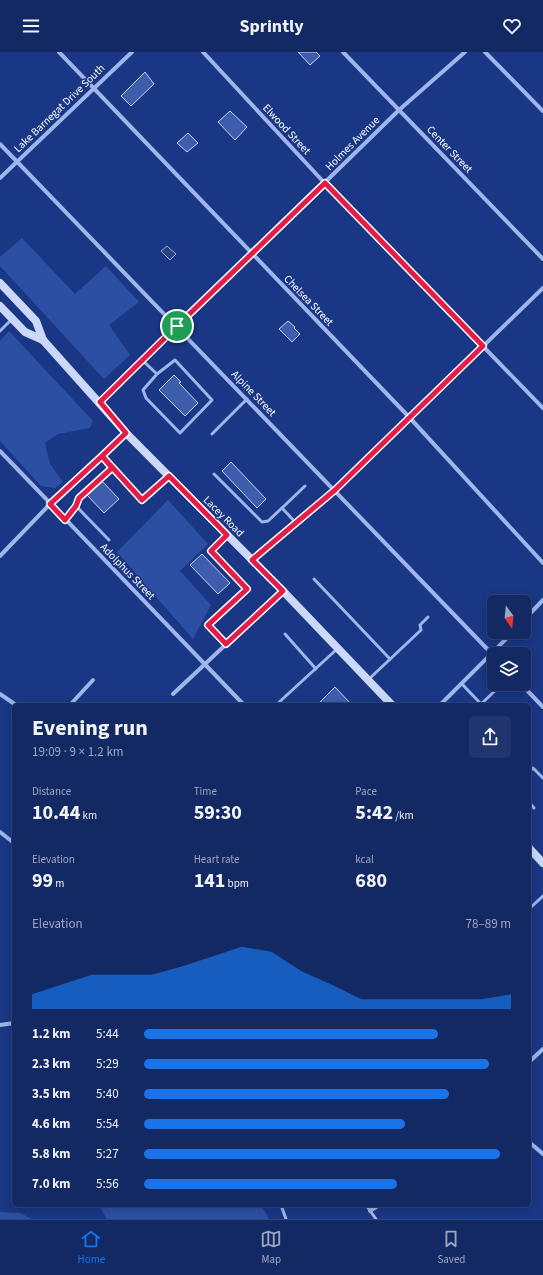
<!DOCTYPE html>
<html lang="en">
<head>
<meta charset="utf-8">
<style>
	body { margin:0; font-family:"Source Sans 3",sans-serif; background:#20356d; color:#f1f3f6; height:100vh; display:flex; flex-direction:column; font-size:15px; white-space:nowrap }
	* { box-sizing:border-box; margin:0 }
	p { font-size:13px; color:#9da6bf }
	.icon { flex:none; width:22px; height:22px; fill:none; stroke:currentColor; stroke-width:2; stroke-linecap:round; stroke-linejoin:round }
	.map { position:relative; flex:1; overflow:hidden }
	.details { position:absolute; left:12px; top:651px; width:519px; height:504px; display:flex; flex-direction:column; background:#132964; border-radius:6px; box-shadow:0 2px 10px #0003,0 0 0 1px #324578 }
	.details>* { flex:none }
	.needle { width:26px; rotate:165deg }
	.buttons { position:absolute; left:487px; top:543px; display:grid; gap:8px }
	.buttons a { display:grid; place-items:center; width:44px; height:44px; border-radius:6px; background:#132964; box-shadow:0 2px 10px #0003,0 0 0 1px #324578; font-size:20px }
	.pin { position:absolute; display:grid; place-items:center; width:34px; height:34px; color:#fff; margin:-17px; border:2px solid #fff; border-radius:50%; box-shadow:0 1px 4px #0007 }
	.round { display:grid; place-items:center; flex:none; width:42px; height:42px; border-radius:6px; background:#20356d }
	.summary { display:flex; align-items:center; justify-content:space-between; height:68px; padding:0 20px }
	h1 { font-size:22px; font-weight:700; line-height:30px }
	.metrics { display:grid; grid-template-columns:repeat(3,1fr); gap:6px; height:68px; padding:4px 20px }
	.metrics div { display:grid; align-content:center }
	.metrics b { font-size:20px; font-weight:700 }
	.metrics small { font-size:11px; font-weight:400 }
	.metrics p { font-size:11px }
	.chart { height:112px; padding:8px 20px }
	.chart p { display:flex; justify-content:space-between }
	.chart svg { width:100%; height:72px; margin-top:4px; fill:#1a73e8; opacity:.7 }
	ul { padding:0 20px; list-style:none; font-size:13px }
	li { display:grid; grid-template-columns:64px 48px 1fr; align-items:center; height:30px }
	li i { height:10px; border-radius:5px; background:#1a73e8 }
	header { display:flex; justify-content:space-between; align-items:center; height:52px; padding:0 20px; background:#132964; font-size:18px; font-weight:700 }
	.menu { display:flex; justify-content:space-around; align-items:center; height:56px; border-top:1px solid #324578; background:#132964; font-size:11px; color:#9da6bf }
	.menu a { display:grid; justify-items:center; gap:2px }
	.menu .selected { color:#1a73e8 }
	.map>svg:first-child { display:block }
	.green { fill:#2c4fa3 }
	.water { fill:#2c427c; stroke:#91aeee }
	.building { fill:#3e5dac; stroke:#c4d4f9 }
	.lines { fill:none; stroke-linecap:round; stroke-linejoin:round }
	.lane { stroke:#9fb6ec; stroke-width:3 }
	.street { stroke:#9fb6ec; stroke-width:4 }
	.secondary { stroke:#cbd8f9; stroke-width:8 }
	.route-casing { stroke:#fff; stroke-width:8 }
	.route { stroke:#e11d48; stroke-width:5 }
	.labels { text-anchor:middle; stroke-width:3; stroke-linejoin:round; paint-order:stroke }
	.street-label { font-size:11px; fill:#fff; stroke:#193785 }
</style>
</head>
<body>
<header><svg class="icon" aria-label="menu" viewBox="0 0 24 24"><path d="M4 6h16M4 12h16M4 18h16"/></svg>Sprintly<svg class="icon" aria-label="heart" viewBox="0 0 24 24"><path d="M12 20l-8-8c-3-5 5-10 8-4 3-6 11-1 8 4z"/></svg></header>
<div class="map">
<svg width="543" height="1167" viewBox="0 0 543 1167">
	<rect width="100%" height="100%" fill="#193785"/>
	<g class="green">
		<polygon points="22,186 75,242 106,214 139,250 109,273 130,303 104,327 0,214 0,205"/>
		<polygon points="9,279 93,369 90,376 58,382 45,391 50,412 63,430 55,436 41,434 0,389 0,289"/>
		<polygon points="168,448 208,492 180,519 211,553 193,587 117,500"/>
		<polygon points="99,1153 261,1153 269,1167 107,1167"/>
		<polygon points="0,1160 20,1161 32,1167 0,1167"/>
	</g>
	<polygon class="water" points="167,194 176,202 170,208 161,199"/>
	<g class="building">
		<polygon points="298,0 316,0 320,4 310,13"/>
		<polygon points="145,20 154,32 131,54 121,44"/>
		<polygon points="230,59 247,75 235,88 218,70"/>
		<polygon points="188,81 198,91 187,100 177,91"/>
		<polygon points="288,269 295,275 294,276 300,282 292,290 279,277"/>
		<polygon points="174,323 181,330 179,331 198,351 185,364 159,338"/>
		<polygon points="231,410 266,447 257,456 222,419"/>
		<polygon points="102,429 119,447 104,461 87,443"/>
		<polygon points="202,502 230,531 218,542 190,513"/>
		<polygon points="335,635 352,653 317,653"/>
	</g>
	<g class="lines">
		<g class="lane">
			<polyline points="0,279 12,267"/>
			<polyline points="142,308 157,322 143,338 146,346 180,381 212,348 175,308 157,322"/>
			<polyline points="212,382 247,347"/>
			<polyline points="101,404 142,448 168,425"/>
			<polyline points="214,422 262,470 268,469 282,456"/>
			<polyline points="76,454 109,488"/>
			<polyline points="65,468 76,454 79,446 112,416"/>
			<polyline points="296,471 282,456 305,434"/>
			<polyline points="314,527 390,607"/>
			<polyline points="285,582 316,617"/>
			<polyline points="226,591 208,573 247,537 211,499 226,484"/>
			<polyline points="369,627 421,578 420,573 428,565"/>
			<polyline points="462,632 481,652"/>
			<polyline points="276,653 337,597"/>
			<polyline points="480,653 499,635"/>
			<polyline points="529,720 533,716 543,726"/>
			<polyline points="529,750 534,756"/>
			<polyline points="529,857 543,844"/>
			<polyline points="281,1153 286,1167"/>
			<polyline points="366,1153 376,1167"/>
		</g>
		<g class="street">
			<polyline points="59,0 409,365 543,511"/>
			<polyline points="203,0 332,139 543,356"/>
			<polyline points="343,0 543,207"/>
			<polyline points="485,0 543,59"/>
			<polyline points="0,92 494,604"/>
			<polyline points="0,126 132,0"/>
			<polyline points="100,350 399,58 465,0"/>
			<polyline points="0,399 244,653"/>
			<polyline points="0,504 50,452 126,381"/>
			<polyline points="252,508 335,438 543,236"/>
			<polyline points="524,568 543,548"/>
			<polyline points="521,632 543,655"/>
			<polyline points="0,642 16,653"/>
			<polyline points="173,642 283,539"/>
			<polyline points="70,653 93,628"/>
			<polyline points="440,653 513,580"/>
			<polyline points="0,780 14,791"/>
			<polyline points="0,973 14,971"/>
			<polyline points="529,1010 543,997"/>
			<polyline points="529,1090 543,1102"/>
			<polyline points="370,1159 379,1153"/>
		</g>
		<g class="secondary">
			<polyline points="0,231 36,269 43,288 126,381 283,539 392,653"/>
			<polyline points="0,254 25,280 43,288"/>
			<polyline points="529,796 543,811"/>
		</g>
	</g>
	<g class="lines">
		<defs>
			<polyline id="route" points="177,274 100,350 126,381 102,404 112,416 79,446 76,454 65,468 50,452 102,404 142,448 169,424 227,483 211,499 247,537 208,573 226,592 283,539 252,508 335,438 483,294 325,131 177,274"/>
		</defs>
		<use href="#route" class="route-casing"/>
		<use href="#route" class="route"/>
	</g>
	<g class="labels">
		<g class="street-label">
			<text transform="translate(59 56) rotate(-44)" y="4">Lake Barnegat Drive South</text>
			<text transform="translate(287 77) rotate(47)" y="4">Elwood Street</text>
			<text transform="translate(352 91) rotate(-45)" y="4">Holmes Avenue</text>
			<text transform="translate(450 97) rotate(46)" y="4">Center Street</text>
			<text transform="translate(309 248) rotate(46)" y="4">Chelsea Street</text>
			<text transform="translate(254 341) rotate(46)" y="4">Alpine Street</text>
			<text transform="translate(224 464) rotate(45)" y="4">Lacey Road</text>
			<text transform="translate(128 519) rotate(46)" y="4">Adolphus Street</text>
		</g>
	</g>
</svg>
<div class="buttons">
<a><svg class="needle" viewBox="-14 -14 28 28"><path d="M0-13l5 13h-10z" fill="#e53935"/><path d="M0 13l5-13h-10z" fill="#9da6bf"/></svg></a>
<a><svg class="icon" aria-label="layers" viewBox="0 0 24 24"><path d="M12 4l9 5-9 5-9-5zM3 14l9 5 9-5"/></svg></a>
</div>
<div class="pin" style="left:177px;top:274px;background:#1e9e55"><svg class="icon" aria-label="arrive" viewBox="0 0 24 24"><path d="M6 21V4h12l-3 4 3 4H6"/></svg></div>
<section class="details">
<div class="summary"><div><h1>Evening run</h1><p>19:09 · 9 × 1.2 km</p></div><a class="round"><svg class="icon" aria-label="share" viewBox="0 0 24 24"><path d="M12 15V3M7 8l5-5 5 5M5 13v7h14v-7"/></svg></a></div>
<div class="metrics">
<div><p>Distance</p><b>10.44<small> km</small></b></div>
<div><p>Time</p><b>59:30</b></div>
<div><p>Pace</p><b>5:42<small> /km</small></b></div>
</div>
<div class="metrics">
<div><p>Elevation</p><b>99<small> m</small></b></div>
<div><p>Heart rate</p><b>141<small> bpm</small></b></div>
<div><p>kcal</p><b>680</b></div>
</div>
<div class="chart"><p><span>Elevation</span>78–89 m</p>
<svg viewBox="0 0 160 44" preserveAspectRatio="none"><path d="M0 44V35L10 29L20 23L30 23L40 23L50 18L60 12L70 6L80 9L90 21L100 29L110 38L120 38L130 38L140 38L150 38L160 35V44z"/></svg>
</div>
<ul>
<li><b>1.2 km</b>5:44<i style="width:80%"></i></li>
<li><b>2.3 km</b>5:29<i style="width:94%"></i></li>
<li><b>3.5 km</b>5:40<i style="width:83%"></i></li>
<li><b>4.6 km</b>5:54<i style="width:71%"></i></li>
<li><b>5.8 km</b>5:27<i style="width:97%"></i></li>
<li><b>7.0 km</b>5:56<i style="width:69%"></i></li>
</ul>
</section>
</div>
<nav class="menu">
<a class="selected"><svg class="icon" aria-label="home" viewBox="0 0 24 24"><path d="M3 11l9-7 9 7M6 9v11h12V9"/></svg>Home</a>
<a><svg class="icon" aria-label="map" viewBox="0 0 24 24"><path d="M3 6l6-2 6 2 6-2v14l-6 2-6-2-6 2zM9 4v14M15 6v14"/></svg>Map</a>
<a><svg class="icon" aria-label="saved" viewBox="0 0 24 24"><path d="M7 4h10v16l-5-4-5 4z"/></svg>Saved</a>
</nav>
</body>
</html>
